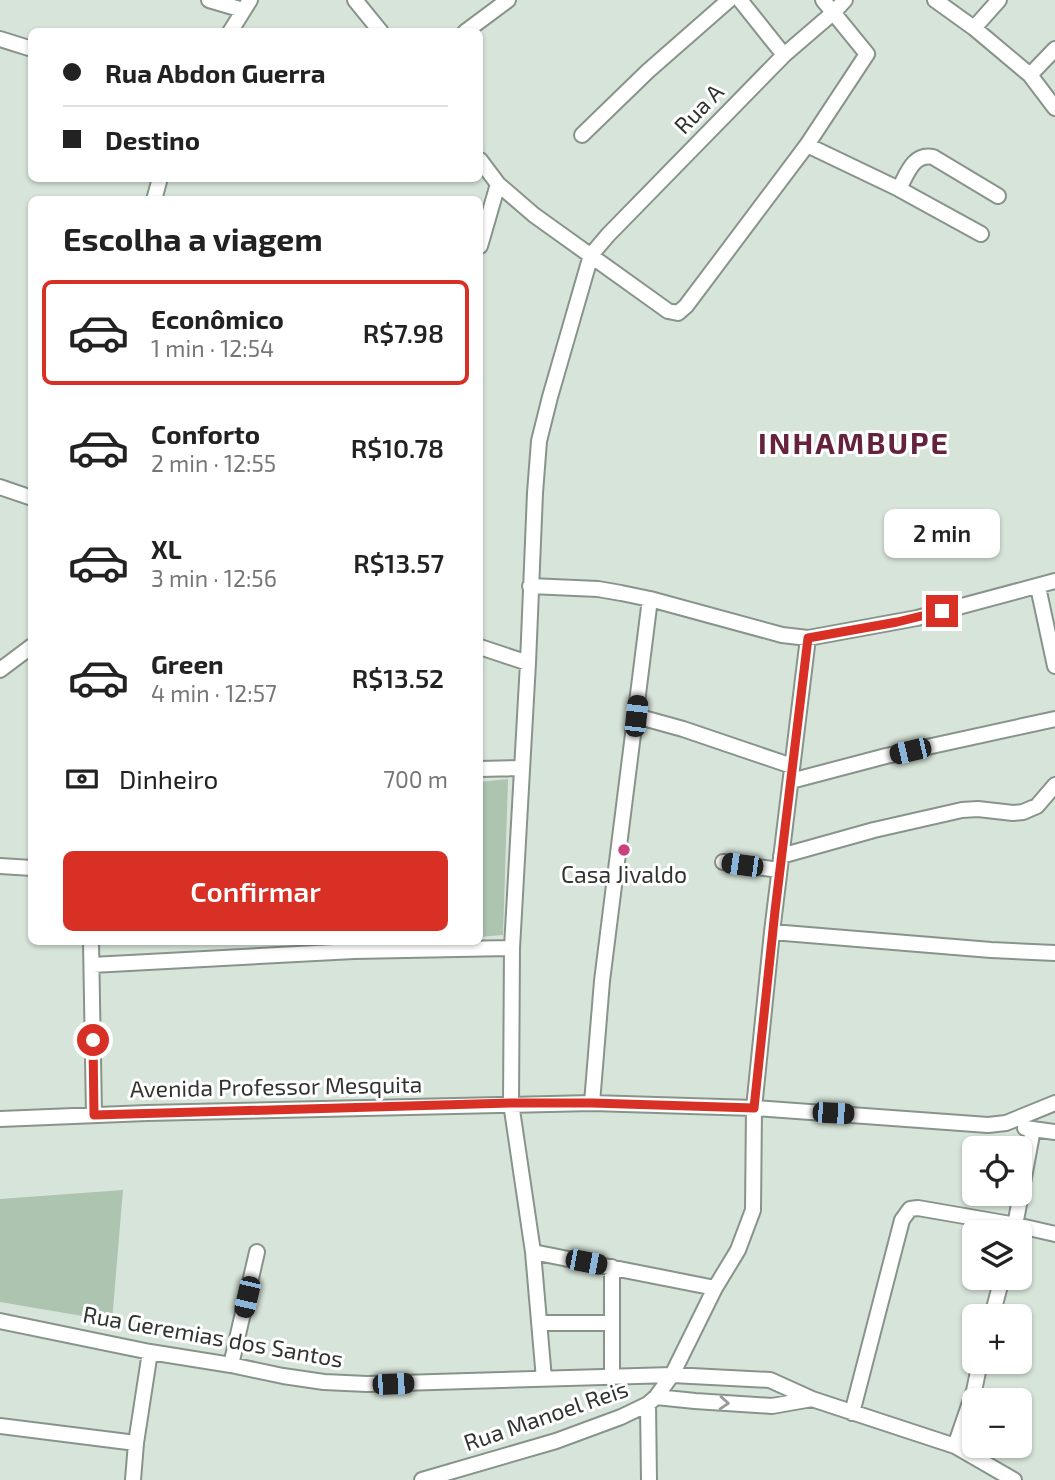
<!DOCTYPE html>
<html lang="pt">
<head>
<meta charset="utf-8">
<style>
  body { margin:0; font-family:"Exo 2",sans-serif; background:#f6f6f6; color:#222; height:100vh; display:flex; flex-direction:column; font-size:26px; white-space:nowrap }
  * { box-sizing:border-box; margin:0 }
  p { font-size:23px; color:#767676 }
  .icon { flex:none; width:38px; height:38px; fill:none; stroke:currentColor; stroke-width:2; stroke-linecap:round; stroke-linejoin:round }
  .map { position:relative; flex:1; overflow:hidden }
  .details { position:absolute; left:28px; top:196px; width:455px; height:749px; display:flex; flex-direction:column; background:#fff; border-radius:10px; box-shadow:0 2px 5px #0004 }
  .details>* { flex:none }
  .guide { position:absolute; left:28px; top:28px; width:455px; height:154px; border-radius:10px; box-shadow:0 2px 5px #0004; display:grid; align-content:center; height:154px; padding:0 35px; background:#fff }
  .tools { position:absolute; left:962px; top:1136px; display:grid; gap:14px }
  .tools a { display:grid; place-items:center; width:70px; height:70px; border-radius:10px; background:#fff; box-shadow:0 2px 5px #0004; font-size:35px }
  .end { position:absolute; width:32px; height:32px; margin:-16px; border:9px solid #d93025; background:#fff; box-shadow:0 0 0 4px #fff }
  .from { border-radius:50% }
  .bubble { position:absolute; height:49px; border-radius:10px; background:#fff; box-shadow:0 2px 5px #0004; font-size:23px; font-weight:600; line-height:49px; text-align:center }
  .car { position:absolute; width:21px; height:42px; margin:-21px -10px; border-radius:9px; box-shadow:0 0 5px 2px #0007; background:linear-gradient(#222 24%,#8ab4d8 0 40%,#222 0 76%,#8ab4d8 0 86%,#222 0) }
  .guide b { display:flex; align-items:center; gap:24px; height:66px; font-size:26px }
  .guide b+b { border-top:2px solid #e0e0e0 }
  .guide i { width:18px; height:18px; background:#222 }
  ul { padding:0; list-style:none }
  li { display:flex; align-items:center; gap:21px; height:105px; margin:0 14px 10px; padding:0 21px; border:4px solid transparent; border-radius:10px }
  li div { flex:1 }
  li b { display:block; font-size:26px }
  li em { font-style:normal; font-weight:600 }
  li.on { border-color:#d93025 }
  li>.icon { width:63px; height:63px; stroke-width:1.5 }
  h2 { padding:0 35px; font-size:32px; line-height:84px }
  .pay { display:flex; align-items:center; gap:18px; height:77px; padding:0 35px; font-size:26px }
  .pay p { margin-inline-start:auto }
  .cta { display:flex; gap:14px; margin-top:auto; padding:14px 35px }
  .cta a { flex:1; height:80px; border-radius:10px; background:#d93025; color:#fff; font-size:28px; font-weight:600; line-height:80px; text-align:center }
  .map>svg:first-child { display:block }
</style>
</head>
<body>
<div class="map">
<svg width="1055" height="1480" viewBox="0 0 1055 1480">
  <rect width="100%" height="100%" fill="#d7e4d9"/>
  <!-- green -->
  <path fill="#adc4b0" d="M508 779 503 935 480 937V782Z
    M123 1190 112 1321 0 1302V1199Z"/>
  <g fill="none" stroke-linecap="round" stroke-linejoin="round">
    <defs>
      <path id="minor" d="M209 0 243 10
        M355 0 381 32
        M740 0 784 55
        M935 0 974 28 1030 75 1055 108
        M974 28 999 0
        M230 32 250 0
        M465 32 508 0
        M0 39 32 49
        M1030 75 1055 49
        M582 135 648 71 729 0
        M807 145 899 189 981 234
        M480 160 498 184 534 215 668 311 678 313 686 306 807 145 867 54 823 0
        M899 189C907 174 913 153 933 157L998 196
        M154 200 160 178
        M480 246 498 184
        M0 487 32 498
        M530 586 598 589 621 593 650 599 782 635 808 638 917 618 1055 581
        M1038 587 1055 666
        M480 647 528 663
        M0 670 32 646
        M636 716 683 729 792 766
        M480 769 521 768
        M791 781 886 756 1055 719
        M781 856 874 830 962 810 978 809 1013 813 1023 812 1037 806 1055 785
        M723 862 779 870
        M0 866 32 868
        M772 932 991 950 1055 953
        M91 942 94 1115
        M92 965 354 951 512 948
        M592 1103 602 981 650 599
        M0 1119 147 1113 592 1103 754 1108 988 1125 1006 1123 1055 1103
        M1025 1128 1055 1132
        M1014 1231 1033 1129
        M533 1252 715 1288
        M612 1267V1377
        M992 1316 1002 1278
        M0 1321 150 1352 231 1365 283 1376 324 1382 367 1384 672 1375 770 1380 812 1399 955 1446 1014 1480
        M540 1323H612
        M231 1365 257 1252
        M544 1379 533 1252 511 1103 512 948 528 663 535 493 539 441 550 397 591 255 608 235 784 55 834 12 845 0
        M656 1397 695 1401 772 1406 812 1399
        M648 1404 649 1480
        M852 1413 902 1220 910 1209 918 1208 1016 1225 1055 1234
        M0 1426 136 1443
        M955 1446 974 1391 980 1362
        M133 1480 136 1443 150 1352
        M422 1480 556 1441 621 1417 648 1404 656 1397 672 1375 715 1288 738 1250 753 1210 754 1108 772 932 808 638"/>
    </defs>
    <!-- minor casing -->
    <use href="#minor" stroke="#88948a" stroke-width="18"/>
    <!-- minor -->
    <use href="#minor" stroke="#fff" stroke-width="14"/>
  </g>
  <!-- one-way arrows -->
  <defs><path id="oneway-chevron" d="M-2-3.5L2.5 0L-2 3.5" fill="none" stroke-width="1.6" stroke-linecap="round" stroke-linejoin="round" transform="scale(1.75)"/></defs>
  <use stroke="#989a98" href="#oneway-chevron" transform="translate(724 1403) rotate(4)"/>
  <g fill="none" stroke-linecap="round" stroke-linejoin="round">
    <!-- route -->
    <path stroke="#d93025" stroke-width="9" d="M93 1040 94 1115 511 1103H592L754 1108 775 911 808 638 897 622 942 611"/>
  </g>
  <!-- markers -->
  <circle fill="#cb417b" stroke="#fff" stroke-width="2.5" cx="624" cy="850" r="7"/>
  <g text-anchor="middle" stroke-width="6" stroke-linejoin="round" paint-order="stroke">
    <!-- street labels -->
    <g font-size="23" fill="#313531" stroke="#fff">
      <text transform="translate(699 109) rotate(-46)" y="8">Rua A</text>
      <text transform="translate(276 1087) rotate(-1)" y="8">Avenida Professor Mesquita</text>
      <text transform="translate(213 1337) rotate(10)" y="8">Rua Geremias dos Santos</text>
      <text transform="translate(546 1416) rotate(-19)" y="8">Rua Manoel Reis</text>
    </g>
    <!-- poi labels -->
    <g font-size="23" fill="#313531" stroke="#fff">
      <text x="624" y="883">Casa Jivaldo</text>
    </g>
    <!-- district labels -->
    <g font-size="30" font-weight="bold" letter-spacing="2" fill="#65223d" stroke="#fff">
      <text x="854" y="454">INHAMBUPE</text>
    </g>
  </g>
</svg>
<div class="tools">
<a><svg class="icon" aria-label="locate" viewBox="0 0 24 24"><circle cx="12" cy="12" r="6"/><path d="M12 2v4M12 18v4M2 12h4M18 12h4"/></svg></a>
<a><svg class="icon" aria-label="layers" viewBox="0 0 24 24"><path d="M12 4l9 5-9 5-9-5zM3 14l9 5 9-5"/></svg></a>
<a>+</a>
<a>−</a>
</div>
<i class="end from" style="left:93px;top:1040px"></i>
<i class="end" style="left:942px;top:611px"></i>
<div class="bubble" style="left:884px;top:509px;width:116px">2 min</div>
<i class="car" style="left:636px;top:716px;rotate:6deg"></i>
<i class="car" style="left:910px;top:751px;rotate:257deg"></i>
<i class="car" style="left:742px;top:865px;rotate:278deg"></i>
<i class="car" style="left:833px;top:1113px;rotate:93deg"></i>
<i class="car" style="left:586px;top:1262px;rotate:101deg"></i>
<i class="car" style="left:247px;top:1297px;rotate:193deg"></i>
<i class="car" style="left:393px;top:1384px;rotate:88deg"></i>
<div class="guide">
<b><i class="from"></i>Rua Abdon Guerra</b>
<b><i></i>Destino</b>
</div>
<section class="details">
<h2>Escolha a viagem</h2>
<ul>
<li class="on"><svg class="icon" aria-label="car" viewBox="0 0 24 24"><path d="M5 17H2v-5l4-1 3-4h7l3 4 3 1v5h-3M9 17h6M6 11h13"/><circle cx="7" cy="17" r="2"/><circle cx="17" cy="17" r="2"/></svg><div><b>Econômico</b><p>1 min · 12:54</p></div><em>R$7.98</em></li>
<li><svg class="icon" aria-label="car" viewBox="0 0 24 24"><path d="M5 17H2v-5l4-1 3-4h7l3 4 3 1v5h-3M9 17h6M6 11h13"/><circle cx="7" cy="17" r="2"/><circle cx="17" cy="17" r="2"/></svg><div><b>Conforto</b><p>2 min · 12:55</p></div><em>R$10.78</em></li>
<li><svg class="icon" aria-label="car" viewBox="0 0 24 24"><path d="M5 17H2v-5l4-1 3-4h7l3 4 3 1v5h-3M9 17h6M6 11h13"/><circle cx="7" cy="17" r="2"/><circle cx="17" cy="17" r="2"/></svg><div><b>XL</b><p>3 min · 12:56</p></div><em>R$13.57</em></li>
<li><svg class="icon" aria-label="car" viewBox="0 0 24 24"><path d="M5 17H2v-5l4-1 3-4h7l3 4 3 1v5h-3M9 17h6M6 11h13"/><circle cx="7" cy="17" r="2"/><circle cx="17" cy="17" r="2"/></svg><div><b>Green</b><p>4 min · 12:57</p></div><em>R$13.52</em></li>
</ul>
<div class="pay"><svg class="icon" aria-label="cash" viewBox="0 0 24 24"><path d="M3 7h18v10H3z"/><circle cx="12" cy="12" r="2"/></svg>Dinheiro<p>700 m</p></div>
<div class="cta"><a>Confirmar</a></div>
</section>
</div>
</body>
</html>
